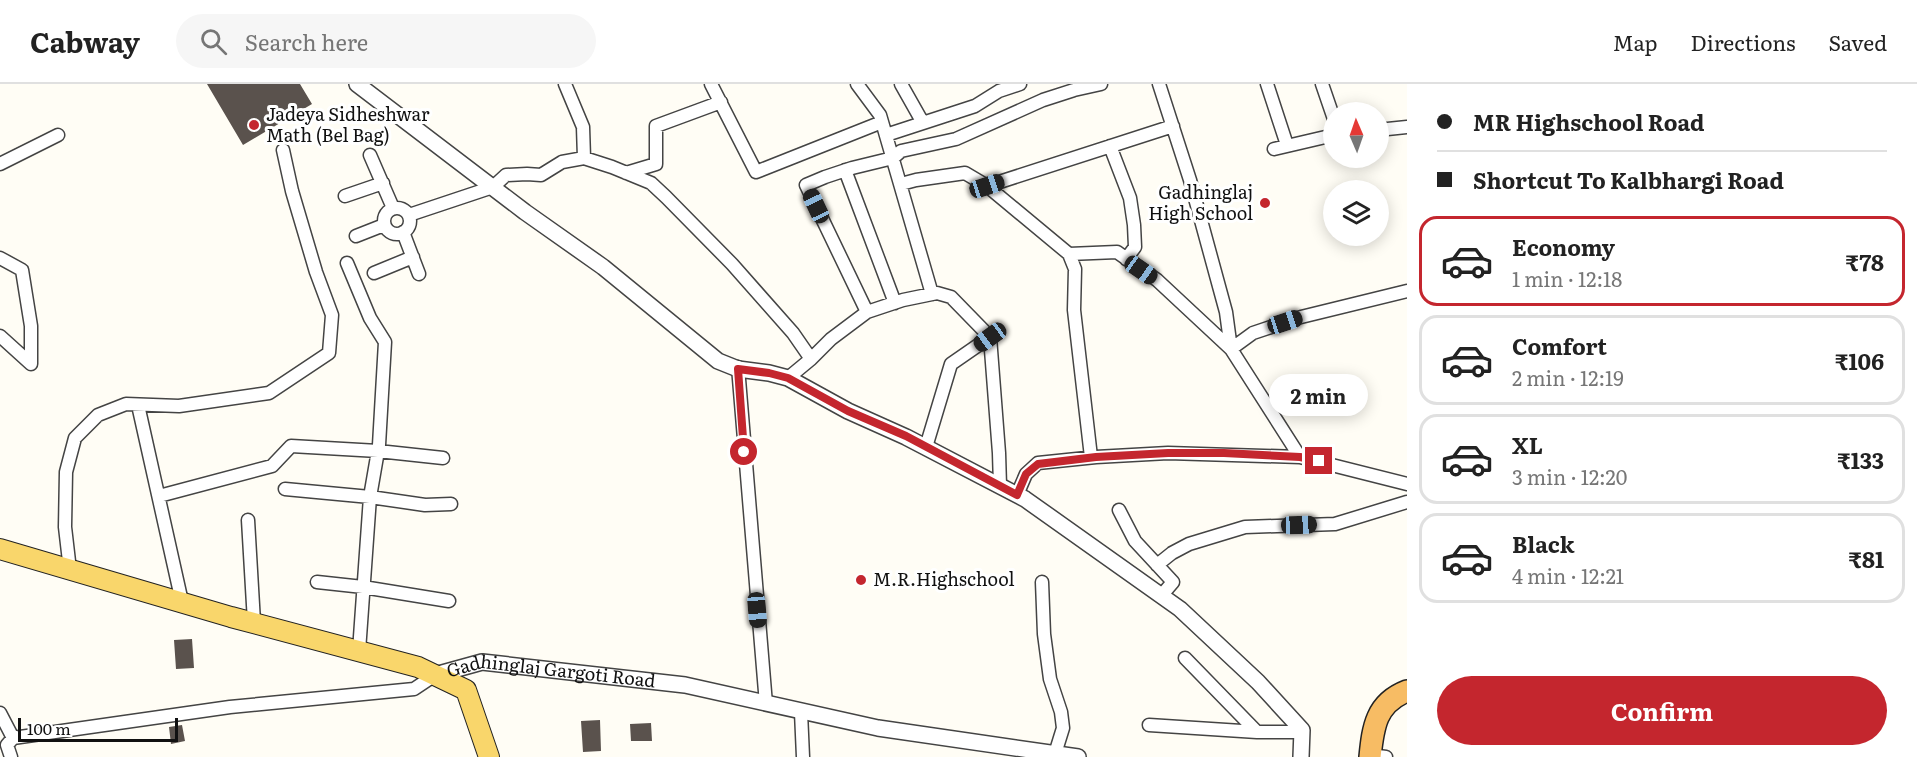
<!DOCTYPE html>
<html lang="en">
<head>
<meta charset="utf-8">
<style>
  body { margin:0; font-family:Literata,serif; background:#f6f6f6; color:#222; height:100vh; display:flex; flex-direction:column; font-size:22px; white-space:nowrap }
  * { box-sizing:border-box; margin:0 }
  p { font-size:20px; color:#767676 }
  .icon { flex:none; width:33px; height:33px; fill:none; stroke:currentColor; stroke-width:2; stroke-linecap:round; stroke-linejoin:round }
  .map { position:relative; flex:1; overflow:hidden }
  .side { display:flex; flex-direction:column; background:#fff; width:510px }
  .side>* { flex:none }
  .banner { display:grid; align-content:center; height:132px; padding:0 30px; background:#fff }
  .needle { width:39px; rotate:358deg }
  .tools { position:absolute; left:1323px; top:18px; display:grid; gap:12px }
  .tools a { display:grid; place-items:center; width:66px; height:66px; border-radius:50%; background:#fff; box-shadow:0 3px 15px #0003; font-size:30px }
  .scale { position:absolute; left:18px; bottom:15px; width:160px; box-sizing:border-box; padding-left:6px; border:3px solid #111; border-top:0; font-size:16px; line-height:21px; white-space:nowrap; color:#111; -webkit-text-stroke:4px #fff; paint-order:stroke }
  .end { position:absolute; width:27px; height:27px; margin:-14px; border:8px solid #c4262e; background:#fff; box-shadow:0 0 0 3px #fff }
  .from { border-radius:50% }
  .bubble { position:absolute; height:42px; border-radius:21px; background:#fff; box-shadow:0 3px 15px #0003; font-size:20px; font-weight:700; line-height:42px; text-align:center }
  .car { position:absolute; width:18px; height:36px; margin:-18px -9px; border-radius:8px; box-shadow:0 0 4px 2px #0007; background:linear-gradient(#222 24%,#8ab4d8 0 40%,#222 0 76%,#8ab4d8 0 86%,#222 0) }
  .banner b { display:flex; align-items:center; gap:21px; height:57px; font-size:22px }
  .banner b+b { border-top:2px solid #e0e0e0 }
  .banner i { width:15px; height:15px; background:#222 }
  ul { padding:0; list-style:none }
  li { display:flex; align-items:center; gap:18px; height:90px; margin:0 12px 9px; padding:0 18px; border:3px solid #e0e0e0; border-radius:18px }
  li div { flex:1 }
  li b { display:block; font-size:22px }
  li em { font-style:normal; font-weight:700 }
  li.current { border-color:#c4262e }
  li>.icon { width:54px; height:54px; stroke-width:1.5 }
  .action { display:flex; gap:12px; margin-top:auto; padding:12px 30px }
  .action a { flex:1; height:69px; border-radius:36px; background:#c4262e; color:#fff; font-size:24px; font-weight:700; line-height:69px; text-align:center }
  header { display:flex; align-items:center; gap:36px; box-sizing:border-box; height:84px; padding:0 30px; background:#fff; border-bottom:2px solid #e0e0e0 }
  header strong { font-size:28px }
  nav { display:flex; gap:33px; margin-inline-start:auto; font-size:21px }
  .search { width:420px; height:54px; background:#f6f6f6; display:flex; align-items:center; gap:15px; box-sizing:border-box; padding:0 21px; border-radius:33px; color:#767676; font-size:22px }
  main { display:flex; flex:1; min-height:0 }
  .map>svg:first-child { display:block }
</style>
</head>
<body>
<header>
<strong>Cabway</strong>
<div class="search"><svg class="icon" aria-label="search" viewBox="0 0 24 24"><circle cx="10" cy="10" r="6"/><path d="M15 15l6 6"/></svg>Search here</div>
<nav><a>Map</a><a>Directions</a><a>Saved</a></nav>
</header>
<main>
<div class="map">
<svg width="1407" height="673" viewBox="0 0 1407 673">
  <rect width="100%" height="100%" fill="#fffdf5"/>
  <!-- building -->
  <path fill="#5a524d" d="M207 0H300L312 20 243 61Z
    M192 555 194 584 176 585 174 556Z
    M600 636 601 667 583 668 581 637Z
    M651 639 652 657H631L630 640Z
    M182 641 185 657 171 660 169 643Z"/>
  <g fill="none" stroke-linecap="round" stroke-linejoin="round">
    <defs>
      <path id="minor" d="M565 0 583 43 584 74
        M711 0 756 88 882 38
        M857 0 880 31 932 210
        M901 0 923 39
        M1159 0 1190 96 1226 228 1231 265 1253 249 1301 233 1407 207
        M1267 0 1287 61
        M1322 0 1334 35
        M1378 46 1407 43
        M886 51 975 22 999 7 1020 0
        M1110 62 1130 114 1134 141 1135 163 1126 175
        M1274 65 1334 51
        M370 71 393 124
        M0 80 58 51
        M845 86 895 219
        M626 89 656 80V42L721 18
        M901 100 916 96 965 89 987 102 1069 170 1075 185 1074 226 1091 373
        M987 102 1173 42
        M345 112 383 99
        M384 137a13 13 0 1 1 26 0a13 13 0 1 1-26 0Z
        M409 131 493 103 506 91 527 90 541 91 562 78 584 74 612 83 651 99 666 113 732 180 793 249 811 275
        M403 148 419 190
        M356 152 384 141
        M1069 170 1117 168 1157 196 1231 265 1300 373
        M0 174 22 186 31 242V280L0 252
        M347 179 370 234 385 258 379 361 370 413 359 567
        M374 189 413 173
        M867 228 806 101 825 93 852 84 893 74 901 67 956 55 1043 16 1074 6 1101 0
        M990 253 999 369 1000 402
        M738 283 766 620
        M788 294 811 275 831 255 867 228 903 216 937 209 951 213 990 253 951 280 926 363
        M138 321 182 518
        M285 405 370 413 425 421 451 420
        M1017 411 1026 390 1038 379 1096 373 1168 369 1300 373 1407 400
        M159 412 272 382 291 362 378 367 443 374
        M1119 426 1135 457 1173 498 1161 512
        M248 436 254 538
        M1157 481 1172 469 1189 460 1245 443 1335 440 1407 418
        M70 486 65 443 66 388 75 354 98 331 126 320 179 322 269 309 329 269 332 231 316 188 292 107 283 66
        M317 498 363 503 449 517
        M1042 498 1044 550 1050 595 1061 628 1063 644 1054 673
        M1185 574 1257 648
        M801 628 803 673
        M0 629 13 654 7 661 11 673
        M1149 641 1257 648H1294L1302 646
        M13 654 230 623 414 605 435 591
        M1370 671 1386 673"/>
      <g id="tertiary">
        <path d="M357 0 525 128 603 183 718 277 738 285 769 289 788 294 848 327 906 353 1025 415 1180 525 1258 598 1302 646 1301 673"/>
        <path id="s1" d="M435 591 482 578 685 601 878 644 1078 673"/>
      </g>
      <path id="primary" d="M0 465 231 533 418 583 466 606 489 673"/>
      <path id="trunk" d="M1370 673C1373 643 1376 619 1407 607"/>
    </defs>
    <!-- minor casing -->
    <use href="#minor" stroke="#444" stroke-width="15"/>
    <!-- tertiary casing -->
    <use href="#tertiary" stroke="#444" stroke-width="18"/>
    <!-- primary casing -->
    <use href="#primary" stroke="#222" stroke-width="22"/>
    <!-- trunk casing -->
    <use href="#trunk" stroke="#222" stroke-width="24"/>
    <!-- minor -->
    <use href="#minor" stroke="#fff" stroke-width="12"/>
    <!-- tertiary -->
    <use href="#tertiary" stroke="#fff" stroke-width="15"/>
    <!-- primary -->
    <use href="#primary" stroke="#f9d66b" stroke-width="20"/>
    <!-- trunk -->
    <use href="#trunk" stroke="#f7bc64" stroke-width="21"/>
  </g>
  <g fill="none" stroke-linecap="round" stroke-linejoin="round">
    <!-- route -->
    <path stroke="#c4262e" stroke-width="8" d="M744 368 738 285 769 289 788 294 848 327 906 352 1017 411 1026 390 1038 380 1096 373 1168 369H1224L1300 373 1319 377"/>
  </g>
  <!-- markers -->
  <g fill="#c4262e" stroke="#fff" stroke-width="2">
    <circle cx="254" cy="41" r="6"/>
    <circle cx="1265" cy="119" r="6"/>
    <circle cx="861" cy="496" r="6"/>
  </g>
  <g text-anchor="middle" stroke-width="6" stroke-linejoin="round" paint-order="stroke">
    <!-- poi labels -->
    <g font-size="18" fill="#111" stroke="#fff" text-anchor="start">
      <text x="266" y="37">Jadeya Sidheshwar<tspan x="266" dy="21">Math (Bel Bag)</tspan></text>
      <text x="1253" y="115" text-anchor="end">Gadhinglaj<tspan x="1253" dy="21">High School</tspan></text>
      <text x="873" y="502">M.R.Highschool</text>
    </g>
    <!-- street labels -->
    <g font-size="18" fill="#111" stroke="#fff">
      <text dy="6" stroke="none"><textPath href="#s1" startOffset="118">Gadhinglaj Gargoti Road</textPath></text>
    </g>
  </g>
</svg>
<div class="tools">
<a><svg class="needle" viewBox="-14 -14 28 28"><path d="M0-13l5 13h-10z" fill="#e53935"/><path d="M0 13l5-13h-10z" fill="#767676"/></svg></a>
<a><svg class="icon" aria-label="layers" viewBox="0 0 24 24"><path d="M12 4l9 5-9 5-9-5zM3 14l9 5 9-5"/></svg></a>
</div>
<div class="scale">100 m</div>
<i class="end from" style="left:744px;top:368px"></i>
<i class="end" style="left:1319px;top:377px"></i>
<div class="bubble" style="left:1269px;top:290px;width:99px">2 min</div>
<i class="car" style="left:987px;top:102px;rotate:72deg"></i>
<i class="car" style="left:816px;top:122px;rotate:335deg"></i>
<i class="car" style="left:1141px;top:186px;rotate:125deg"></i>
<i class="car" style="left:1285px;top:238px;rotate:72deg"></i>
<i class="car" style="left:990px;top:253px;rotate:234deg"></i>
<i class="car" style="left:1299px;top:441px;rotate:88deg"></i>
<i class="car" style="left:757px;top:526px;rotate:175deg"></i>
</div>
<section class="side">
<div class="banner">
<b><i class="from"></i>MR Highschool Road</b>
<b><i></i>Shortcut To Kalbhargi Road</b>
</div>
<ul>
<li class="current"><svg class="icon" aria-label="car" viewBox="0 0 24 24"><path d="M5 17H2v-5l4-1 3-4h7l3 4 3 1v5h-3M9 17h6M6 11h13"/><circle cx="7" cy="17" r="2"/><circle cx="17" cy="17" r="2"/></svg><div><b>Economy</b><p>1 min · 12:18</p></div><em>₹78</em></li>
<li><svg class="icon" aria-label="car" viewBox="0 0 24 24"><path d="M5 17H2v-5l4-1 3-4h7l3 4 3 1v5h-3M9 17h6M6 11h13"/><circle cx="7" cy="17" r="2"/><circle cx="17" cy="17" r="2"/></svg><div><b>Comfort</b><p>2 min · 12:19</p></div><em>₹106</em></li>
<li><svg class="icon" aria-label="car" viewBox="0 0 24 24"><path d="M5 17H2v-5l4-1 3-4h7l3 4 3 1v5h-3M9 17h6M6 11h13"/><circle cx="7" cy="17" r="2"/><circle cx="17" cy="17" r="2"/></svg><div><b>XL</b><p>3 min · 12:20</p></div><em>₹133</em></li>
<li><svg class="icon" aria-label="car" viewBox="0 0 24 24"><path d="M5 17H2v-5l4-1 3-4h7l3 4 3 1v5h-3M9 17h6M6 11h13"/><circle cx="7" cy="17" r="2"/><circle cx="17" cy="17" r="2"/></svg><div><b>Black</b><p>4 min · 12:21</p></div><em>₹81</em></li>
</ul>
<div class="action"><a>Confirm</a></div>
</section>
</main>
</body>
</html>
